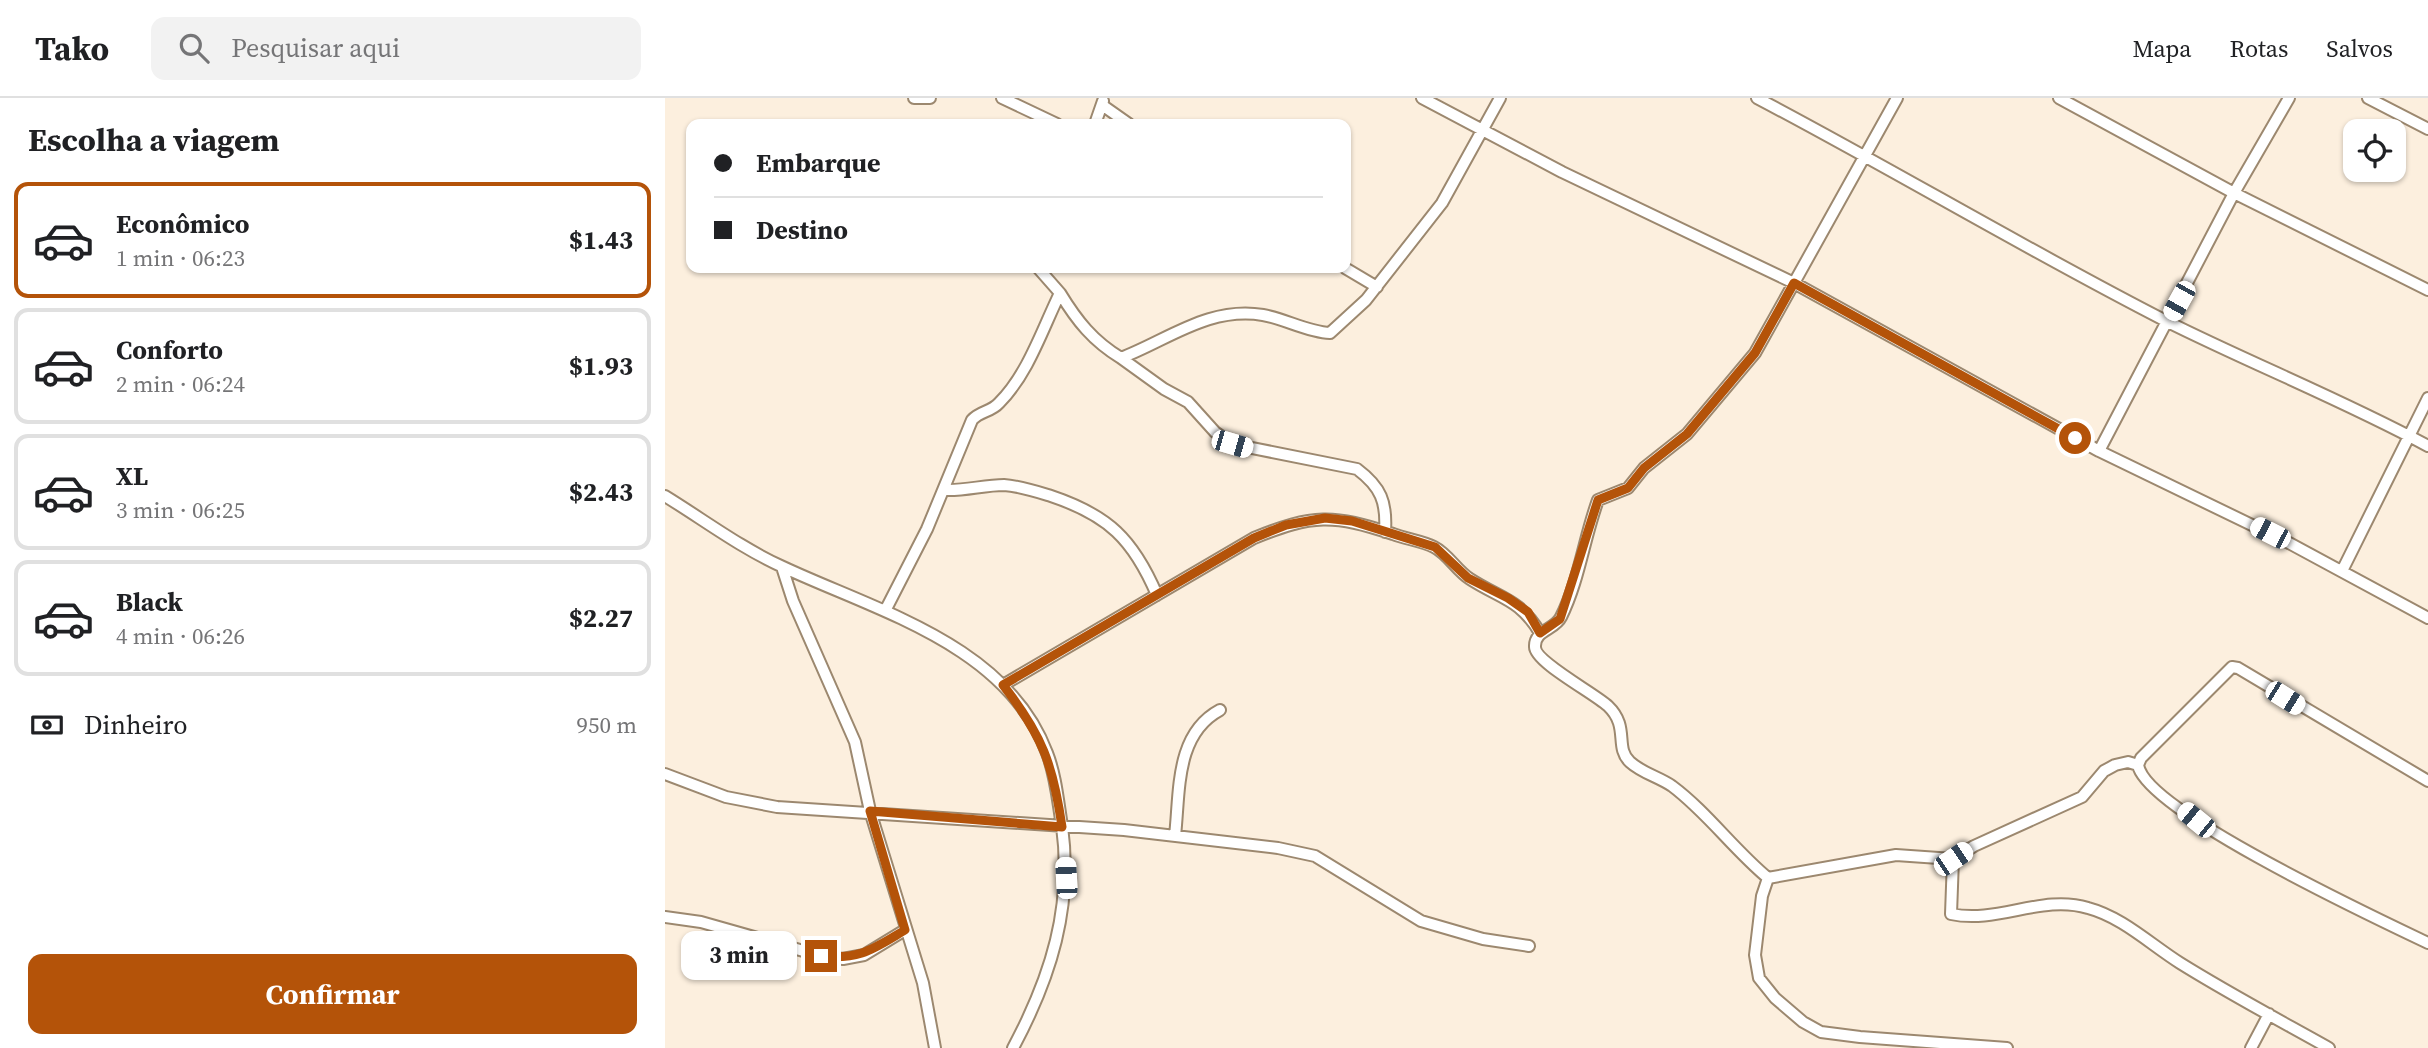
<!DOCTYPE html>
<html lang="pt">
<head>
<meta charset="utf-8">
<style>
  body { margin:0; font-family:"Source Serif 4",serif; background:#f2f2f2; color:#202124; height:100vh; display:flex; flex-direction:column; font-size:26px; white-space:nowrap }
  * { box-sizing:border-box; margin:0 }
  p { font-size:23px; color:#757577 }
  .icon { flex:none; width:38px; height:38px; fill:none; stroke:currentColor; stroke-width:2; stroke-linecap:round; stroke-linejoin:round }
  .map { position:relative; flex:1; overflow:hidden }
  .panel { display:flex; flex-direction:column; background:#fff; width:665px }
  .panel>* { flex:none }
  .top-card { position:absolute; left:21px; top:21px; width:665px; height:154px; border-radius:14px; box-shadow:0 2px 5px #0004; display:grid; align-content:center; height:154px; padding:0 28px; background:#fff }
  .tools { position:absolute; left:1678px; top:21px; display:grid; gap:14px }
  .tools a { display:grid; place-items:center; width:63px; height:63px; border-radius:14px; background:#fff; box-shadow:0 2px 5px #0004; font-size:35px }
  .end { position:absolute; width:32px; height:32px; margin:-16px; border:9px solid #b45309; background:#fff; box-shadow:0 0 0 4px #fff }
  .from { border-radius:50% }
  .bubble { position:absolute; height:49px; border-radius:14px; background:#fff; box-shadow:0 2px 5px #0004; font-size:23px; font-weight:700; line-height:49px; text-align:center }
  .car { position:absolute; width:21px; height:42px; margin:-21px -10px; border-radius:9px; box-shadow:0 0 5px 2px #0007; background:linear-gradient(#fff 24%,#345 0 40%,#fff 0 76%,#345 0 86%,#fff 0) }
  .top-card b { display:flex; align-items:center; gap:24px; height:66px; font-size:26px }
  .top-card b+b { border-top:2px solid #e0e0e0 }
  .top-card i { width:18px; height:18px; background:#202124 }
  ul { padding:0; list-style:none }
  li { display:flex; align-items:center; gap:21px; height:116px; margin:0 14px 10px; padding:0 14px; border:4px solid #e0e0e0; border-radius:14px }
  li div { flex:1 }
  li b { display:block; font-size:26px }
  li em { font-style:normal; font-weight:700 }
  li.current { border-color:#b45309 }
  li>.icon { width:63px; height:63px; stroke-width:1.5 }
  h2 { padding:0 28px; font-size:32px; line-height:84px }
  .pay { display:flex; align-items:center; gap:18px; height:77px; padding:0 28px; font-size:26px }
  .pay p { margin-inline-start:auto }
  .button { display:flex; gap:14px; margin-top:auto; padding:14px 28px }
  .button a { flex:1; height:80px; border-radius:14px; background:#b45309; color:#fff; font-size:28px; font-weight:700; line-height:80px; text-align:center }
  header { display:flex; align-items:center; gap:42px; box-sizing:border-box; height:98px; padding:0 35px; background:#fff; border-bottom:2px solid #e0e0e0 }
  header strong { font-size:33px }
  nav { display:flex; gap:38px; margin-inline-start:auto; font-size:24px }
  .search { width:490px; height:63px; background:#f2f2f2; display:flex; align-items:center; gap:18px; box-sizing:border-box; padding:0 24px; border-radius:14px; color:#757577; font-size:26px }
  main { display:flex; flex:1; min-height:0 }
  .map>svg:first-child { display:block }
</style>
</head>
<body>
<header>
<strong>Tako</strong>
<div class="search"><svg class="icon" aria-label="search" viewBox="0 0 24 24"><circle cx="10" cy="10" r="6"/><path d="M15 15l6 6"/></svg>Pesquisar aqui</div>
<nav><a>Mapa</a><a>Rotas</a><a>Salvos</a></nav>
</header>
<main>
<section class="panel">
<h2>Escolha a viagem</h2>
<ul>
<li class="current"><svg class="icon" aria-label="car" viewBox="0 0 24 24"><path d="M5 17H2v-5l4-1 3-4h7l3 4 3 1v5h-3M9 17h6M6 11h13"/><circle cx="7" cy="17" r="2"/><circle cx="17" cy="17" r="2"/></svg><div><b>Econômico</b><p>1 min · 06:23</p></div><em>$1.43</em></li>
<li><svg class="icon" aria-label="car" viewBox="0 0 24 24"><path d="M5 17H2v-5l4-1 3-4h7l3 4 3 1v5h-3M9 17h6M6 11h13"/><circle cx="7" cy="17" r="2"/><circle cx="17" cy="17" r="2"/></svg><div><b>Conforto</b><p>2 min · 06:24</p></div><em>$1.93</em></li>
<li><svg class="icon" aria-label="car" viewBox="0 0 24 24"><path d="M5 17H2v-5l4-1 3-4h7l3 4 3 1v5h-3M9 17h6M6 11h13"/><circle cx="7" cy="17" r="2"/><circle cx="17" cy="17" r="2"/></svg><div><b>XL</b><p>3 min · 06:25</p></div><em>$2.43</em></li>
<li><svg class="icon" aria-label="car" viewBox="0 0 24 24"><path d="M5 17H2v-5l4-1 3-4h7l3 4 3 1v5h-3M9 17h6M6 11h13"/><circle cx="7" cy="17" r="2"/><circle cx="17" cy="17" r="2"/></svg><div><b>Black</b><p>4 min · 06:26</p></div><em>$2.27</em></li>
</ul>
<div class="pay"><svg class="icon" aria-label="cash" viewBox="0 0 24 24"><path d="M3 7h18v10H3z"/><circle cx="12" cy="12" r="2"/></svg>Dinheiro<p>950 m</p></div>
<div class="button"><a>Confirmar</a></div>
</section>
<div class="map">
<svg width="1763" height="950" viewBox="0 0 1763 950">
  <rect width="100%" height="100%" fill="#fcefde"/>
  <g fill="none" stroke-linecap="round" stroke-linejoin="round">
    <defs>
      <path id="street" d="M249 0H265
        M337 0 392 26
        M757 0 897 74 1129 185 1434 353 1624 445 1763 520
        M1092 0C1229 72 1362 152 1501 223 1587 266 1678 302 1763 348
        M1394 0 1569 95 1763 192
        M1703 0 1763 31
        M437 7 464 26
        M430 26 438 3
        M680 170 712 189
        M395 195C412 223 428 243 456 260 503 242 544 208 598 217 621 221 642 234 665 235L701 202 777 105 835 0
        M456 260 499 291 523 304 550 334 567 346 692 371C716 389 722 404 720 434
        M1434 353 1569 95 1624 0
        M280 392C300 393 319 387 339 387 355 388 370 393 386 398 443 417 468 441 492 497
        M0 398C39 422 76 450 118 469 212 513 342 547 382 655 391 678 393 704 397 728 408 809 386 879 348 950
        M117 469 128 503 190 644 205 713 258 885 270 950
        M1677 473 1763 300
        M220 513 262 431 307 322C315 313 326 314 334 305 363 276 377 232 395 195L373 170
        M338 587 589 440C648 416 668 416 728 436 741 441 757 443 769 449 783 456 792 473 805 481 836 501 855 501 875 535
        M0 676 61 699 112 709 459 732 613 750 650 758 756 823 818 841 864 848
        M1763 683 1573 570 1567 569 1476 660 1473 667C1481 713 1715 822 1763 845
        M510 738C515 693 510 636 555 612
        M1288 761 1286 816C1333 826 1377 796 1423 810 1457 819 1485 846 1515 865 1563 895 1614 922 1664 950
        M1103 780C1069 752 1042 714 1007 688 994 679 977 675 965 664 949 649 965 629 943 608 929 595 870 564 870 549 869 532 890 532 896 519 914 483 919 440 933 402L963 390 979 370 1022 336 1090 255 1232 0
        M1103 780 1231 757 1288 761 1309 748 1417 699 1439 673 1450 667 1463 664 1473 667
        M1103 780 1097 798 1090 857 1094 880 1110 900 1138 924 1156 934 1195 939 1342 950
        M0 819 36 824 156 858 178 861 199 857 240 832
        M1586 950 1604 916"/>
    </defs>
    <!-- street casing -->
    <use href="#street" stroke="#9c886f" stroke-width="14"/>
    <!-- street -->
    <use href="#street" stroke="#fff" stroke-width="10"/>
  </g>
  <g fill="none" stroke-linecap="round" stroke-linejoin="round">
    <!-- route -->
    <path stroke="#b45309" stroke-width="9" d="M156 858C195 862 208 851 240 832L205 713 397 729C388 666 377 637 338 587L589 440 621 427 660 420 687 423 770 449 803 480 843 500 863 514 875 535 895 521 933 402 963 390 979 370 1022 336 1090 255 1129 185 1410 340"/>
  </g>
</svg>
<div class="tools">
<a><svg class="icon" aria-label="locate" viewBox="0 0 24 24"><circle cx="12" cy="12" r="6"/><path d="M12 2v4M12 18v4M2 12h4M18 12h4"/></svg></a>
</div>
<i class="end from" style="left:1410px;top:340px"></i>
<i class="end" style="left:156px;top:858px"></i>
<div class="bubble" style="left:16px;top:833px;width:116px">3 min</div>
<i class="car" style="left:1514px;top:203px;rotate:209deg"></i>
<i class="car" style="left:567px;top:346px;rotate:106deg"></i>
<i class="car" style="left:1605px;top:435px;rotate:297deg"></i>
<i class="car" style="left:1620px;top:600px;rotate:122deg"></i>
<i class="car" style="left:1531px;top:722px;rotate:309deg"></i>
<i class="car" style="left:1288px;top:761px;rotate:56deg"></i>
<i class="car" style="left:401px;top:780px;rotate:357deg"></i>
<div class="top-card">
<b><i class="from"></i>Embarque</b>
<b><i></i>Destino</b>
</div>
</div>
</main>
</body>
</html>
